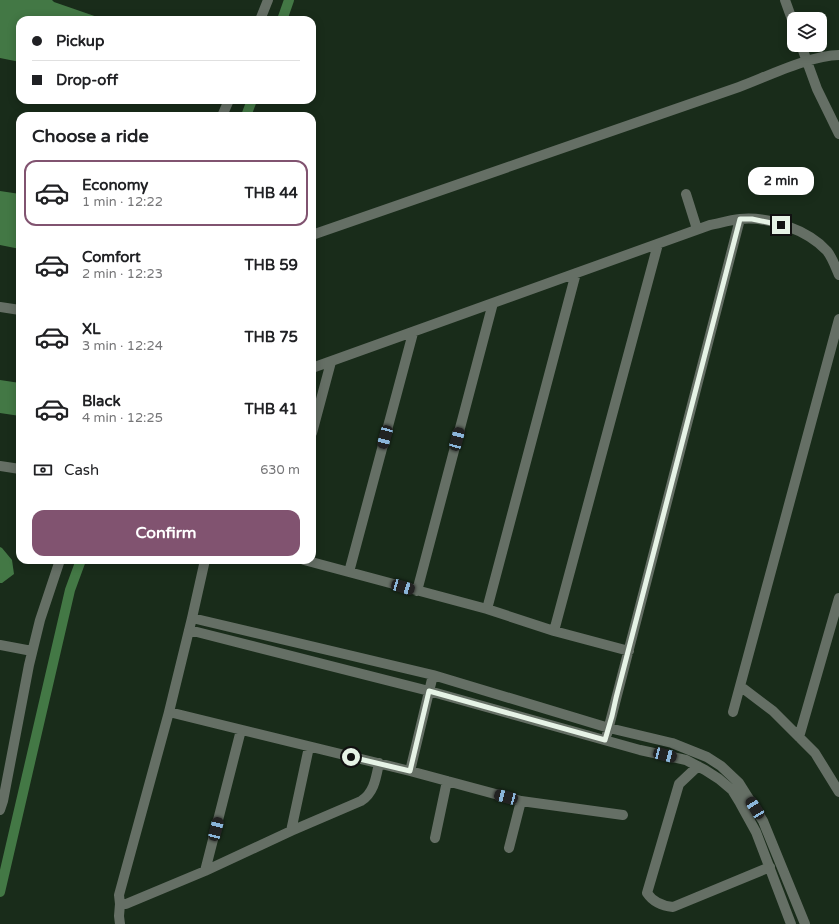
<!DOCTYPE html>
<html lang="en">
<head>
<meta charset="utf-8">
<style>
  body { margin:0; font-family:"Varela Round",sans-serif; background:#f2f2f2; color:#202124; height:100vh; display:flex; flex-direction:column; font-size:15px; white-space:nowrap }
  * { box-sizing:border-box; margin:0 }
  p { font-size:13px; color:#757577 }
  .icon { flex:none; width:22px; height:22px; fill:none; stroke:currentColor; stroke-width:2; stroke-linecap:round; stroke-linejoin:round }
  .map { position:relative; flex:1; overflow:hidden }
  .details { position:absolute; left:16px; top:112px; width:300px; height:452px; display:flex; flex-direction:column; background:#fff; border-radius:12px; box-shadow:0 2px 10px #0003 }
  .details>* { flex:none }
  .top-card { position:absolute; left:16px; top:16px; width:300px; height:88px; border-radius:12px; box-shadow:0 2px 10px #0003; display:grid; align-content:center; height:88px; padding:0 16px; background:#fff }
  .fabs { position:absolute; left:787px; top:12px; display:grid; gap:8px }
  .fabs a { display:grid; place-items:center; width:40px; height:40px; border-radius:8px; background:#fff; box-shadow:0 2px 10px #0003; font-size:20px }
  .end { position:absolute; width:18px; height:18px; margin:-9px; border:5px solid #e6f3e6; background:#111; box-shadow:0 0 0 2px #111 }
  .from { border-radius:50% }
  .bubble { position:absolute; height:28px; border-radius:12px; background:#fff; box-shadow:0 2px 10px #0003; font-size:13px; font-weight:800; line-height:28px; text-align:center }
  .car { position:absolute; width:12px; height:24px; margin:-12px -6px; border-radius:5px; box-shadow:0 0 3px 1px #0007; background:linear-gradient(#222 24%,#8ab4d8 0 40%,#222 0 76%,#8ab4d8 0 86%,#222 0) }
  .top-card b { display:flex; align-items:center; gap:14px; height:38px; font-size:15px }
  .top-card b+b { border-top:1px solid #e0e0e0 }
  .top-card i { width:10px; height:10px; background:#202124 }
  ul { padding:0; list-style:none }
  li { display:flex; align-items:center; gap:12px; height:66px; margin:0 8px 6px; padding:0 8px; border:2px solid transparent; border-radius:12px }
  li div { flex:1 }
  li b { display:block; font-size:15px }
  li em { font-style:normal; font-weight:800 }
  li.on { border-color:#815370 }
  li>.icon { width:36px; height:36px; stroke-width:1.5 }
  h2 { padding:0 16px; font-size:18px; line-height:48px }
  .pay { display:flex; align-items:center; gap:10px; height:44px; padding:0 16px; font-size:15px }
  .pay p { margin-inline-start:auto }
  .cta { display:flex; gap:8px; margin-top:auto; padding:8px 16px }
  .cta a { flex:1; height:46px; border-radius:12px; background:#815370; color:#fff; font-size:16px; font-weight:800; line-height:46px; text-align:center }
  .map>svg:first-child { display:block }
</style>
</head>
<body>
<div class="map">
<svg width="839" height="924" viewBox="0 0 839 924">
  <rect width="100%" height="100%" fill="#192c1a"/>
  <!-- water -->
  <path fill="#437845" d="M0 0H52L54 2 106 20H20V62L0 58Z
    M0 191 20 194V249L0 245Z
    M0 380 20 383V416L0 413Z
    M0 547 2 548 12 560 14 574 2 583H0Z"/>
  <g fill="none" stroke-linecap="round" stroke-linejoin="round">
    <!-- canal -->
    <path stroke="#437845" stroke-width="10" d="M282 20 289 0
      M246 116 252 100
      M0 892 70 590 81 560"/>
    <!-- minor -->
    <path stroke="#656f65" stroke-width="10" d="M785 0 794 25
      M260 20 268 0
      M801 45 817 89 839 134
      M222 116 229 100
      M686 194 697 229
      M312 235 739 87C766 77 811 55 839 55
      M0 307 20 310
      M312 368 710 225C720 223 730 220 740 219 768 216 808 230 827 251 832 257 836 268 839 275
      M312 433 331 362
      M0 466 20 469
      M205 560 192 618 169 712 119 895 120 904H126L205 871 291 831 361 801C374 793 376 778 379 763
      M304 560 487 609 554 631 629 651
      M349 572 413 333
      M417 591 493 303
      M487 609 576 273
      M192 618 433 675 609 728 672 743 707 757 721 766 739 783 763 821 805 924
      M189 630 429 691 640 750 686 760 705 770 719 779 732 790 740 803 756 832 791 924
      M554 631 658 244
      M0 645 32 651
      M740 686 773 711 815 753 839 792
      M169 712 410 771 521 801 623 815
      M733 712 839 319
      M607 734 740 219
      M799 737 839 598
      M698 766 679 784 647 893C653 902 663 906 673 907L770 867
      M410 771 433 675
      M0 810 3 801 29 665 40 620 60 560
      M291 831 309 747
      M435 838 447 781
      M509 848 521 801
      M205 871 241 730
      M120 904 119 916 120 924"/>
  </g>
  <g fill="none" stroke-linecap="round" stroke-linejoin="round">
    <!-- route -->
    <path stroke="#e6f3e6" stroke-width="5" d="M351 757 410 771 429 691 605 740 612 716 616 698 740 219H752L781 225"/>
  </g>
</svg>
<div class="fabs">
<a><svg class="icon" aria-label="layers" viewBox="0 0 24 24"><path d="M12 4l9 5-9 5-9-5zM3 14l9 5 9-5"/></svg></a>
</div>
<i class="end from" style="left:351px;top:757px"></i>
<i class="end" style="left:781px;top:225px"></i>
<div class="bubble" style="left:748px;top:167px;width:66px">2 min</div>
<i class="car" style="left:385px;top:437px;rotate:195deg"></i>
<i class="car" style="left:457px;top:439px;rotate:15deg"></i>
<i class="car" style="left:403px;top:587px;rotate:106deg"></i>
<i class="car" style="left:665px;top:755px;rotate:104deg"></i>
<i class="car" style="left:506px;top:797px;rotate:285deg"></i>
<i class="car" style="left:755px;top:808px;rotate:328deg"></i>
<i class="car" style="left:216px;top:829px;rotate:14deg"></i>
<div class="top-card">
<b><i class="from"></i>Pickup</b>
<b><i></i>Drop-off</b>
</div>
<section class="details">
<h2>Choose a ride</h2>
<ul>
<li class="on"><svg class="icon" aria-label="car" viewBox="0 0 24 24"><path d="M5 17H2v-5l4-1 3-4h7l3 4 3 1v5h-3M9 17h6M6 11h13"/><circle cx="7" cy="17" r="2"/><circle cx="17" cy="17" r="2"/></svg><div><b>Economy</b><p>1 min · 12:22</p></div><em>THB 44</em></li>
<li><svg class="icon" aria-label="car" viewBox="0 0 24 24"><path d="M5 17H2v-5l4-1 3-4h7l3 4 3 1v5h-3M9 17h6M6 11h13"/><circle cx="7" cy="17" r="2"/><circle cx="17" cy="17" r="2"/></svg><div><b>Comfort</b><p>2 min · 12:23</p></div><em>THB 59</em></li>
<li><svg class="icon" aria-label="car" viewBox="0 0 24 24"><path d="M5 17H2v-5l4-1 3-4h7l3 4 3 1v5h-3M9 17h6M6 11h13"/><circle cx="7" cy="17" r="2"/><circle cx="17" cy="17" r="2"/></svg><div><b>XL</b><p>3 min · 12:24</p></div><em>THB 75</em></li>
<li><svg class="icon" aria-label="car" viewBox="0 0 24 24"><path d="M5 17H2v-5l4-1 3-4h7l3 4 3 1v5h-3M9 17h6M6 11h13"/><circle cx="7" cy="17" r="2"/><circle cx="17" cy="17" r="2"/></svg><div><b>Black</b><p>4 min · 12:25</p></div><em>THB 41</em></li>
</ul>
<div class="pay"><svg class="icon" aria-label="cash" viewBox="0 0 24 24"><path d="M3 7h18v10H3z"/><circle cx="12" cy="12" r="2"/></svg>Cash<p>630 m</p></div>
<div class="cta"><a>Confirm</a></div>
</section>
</div>
</body>
</html>
